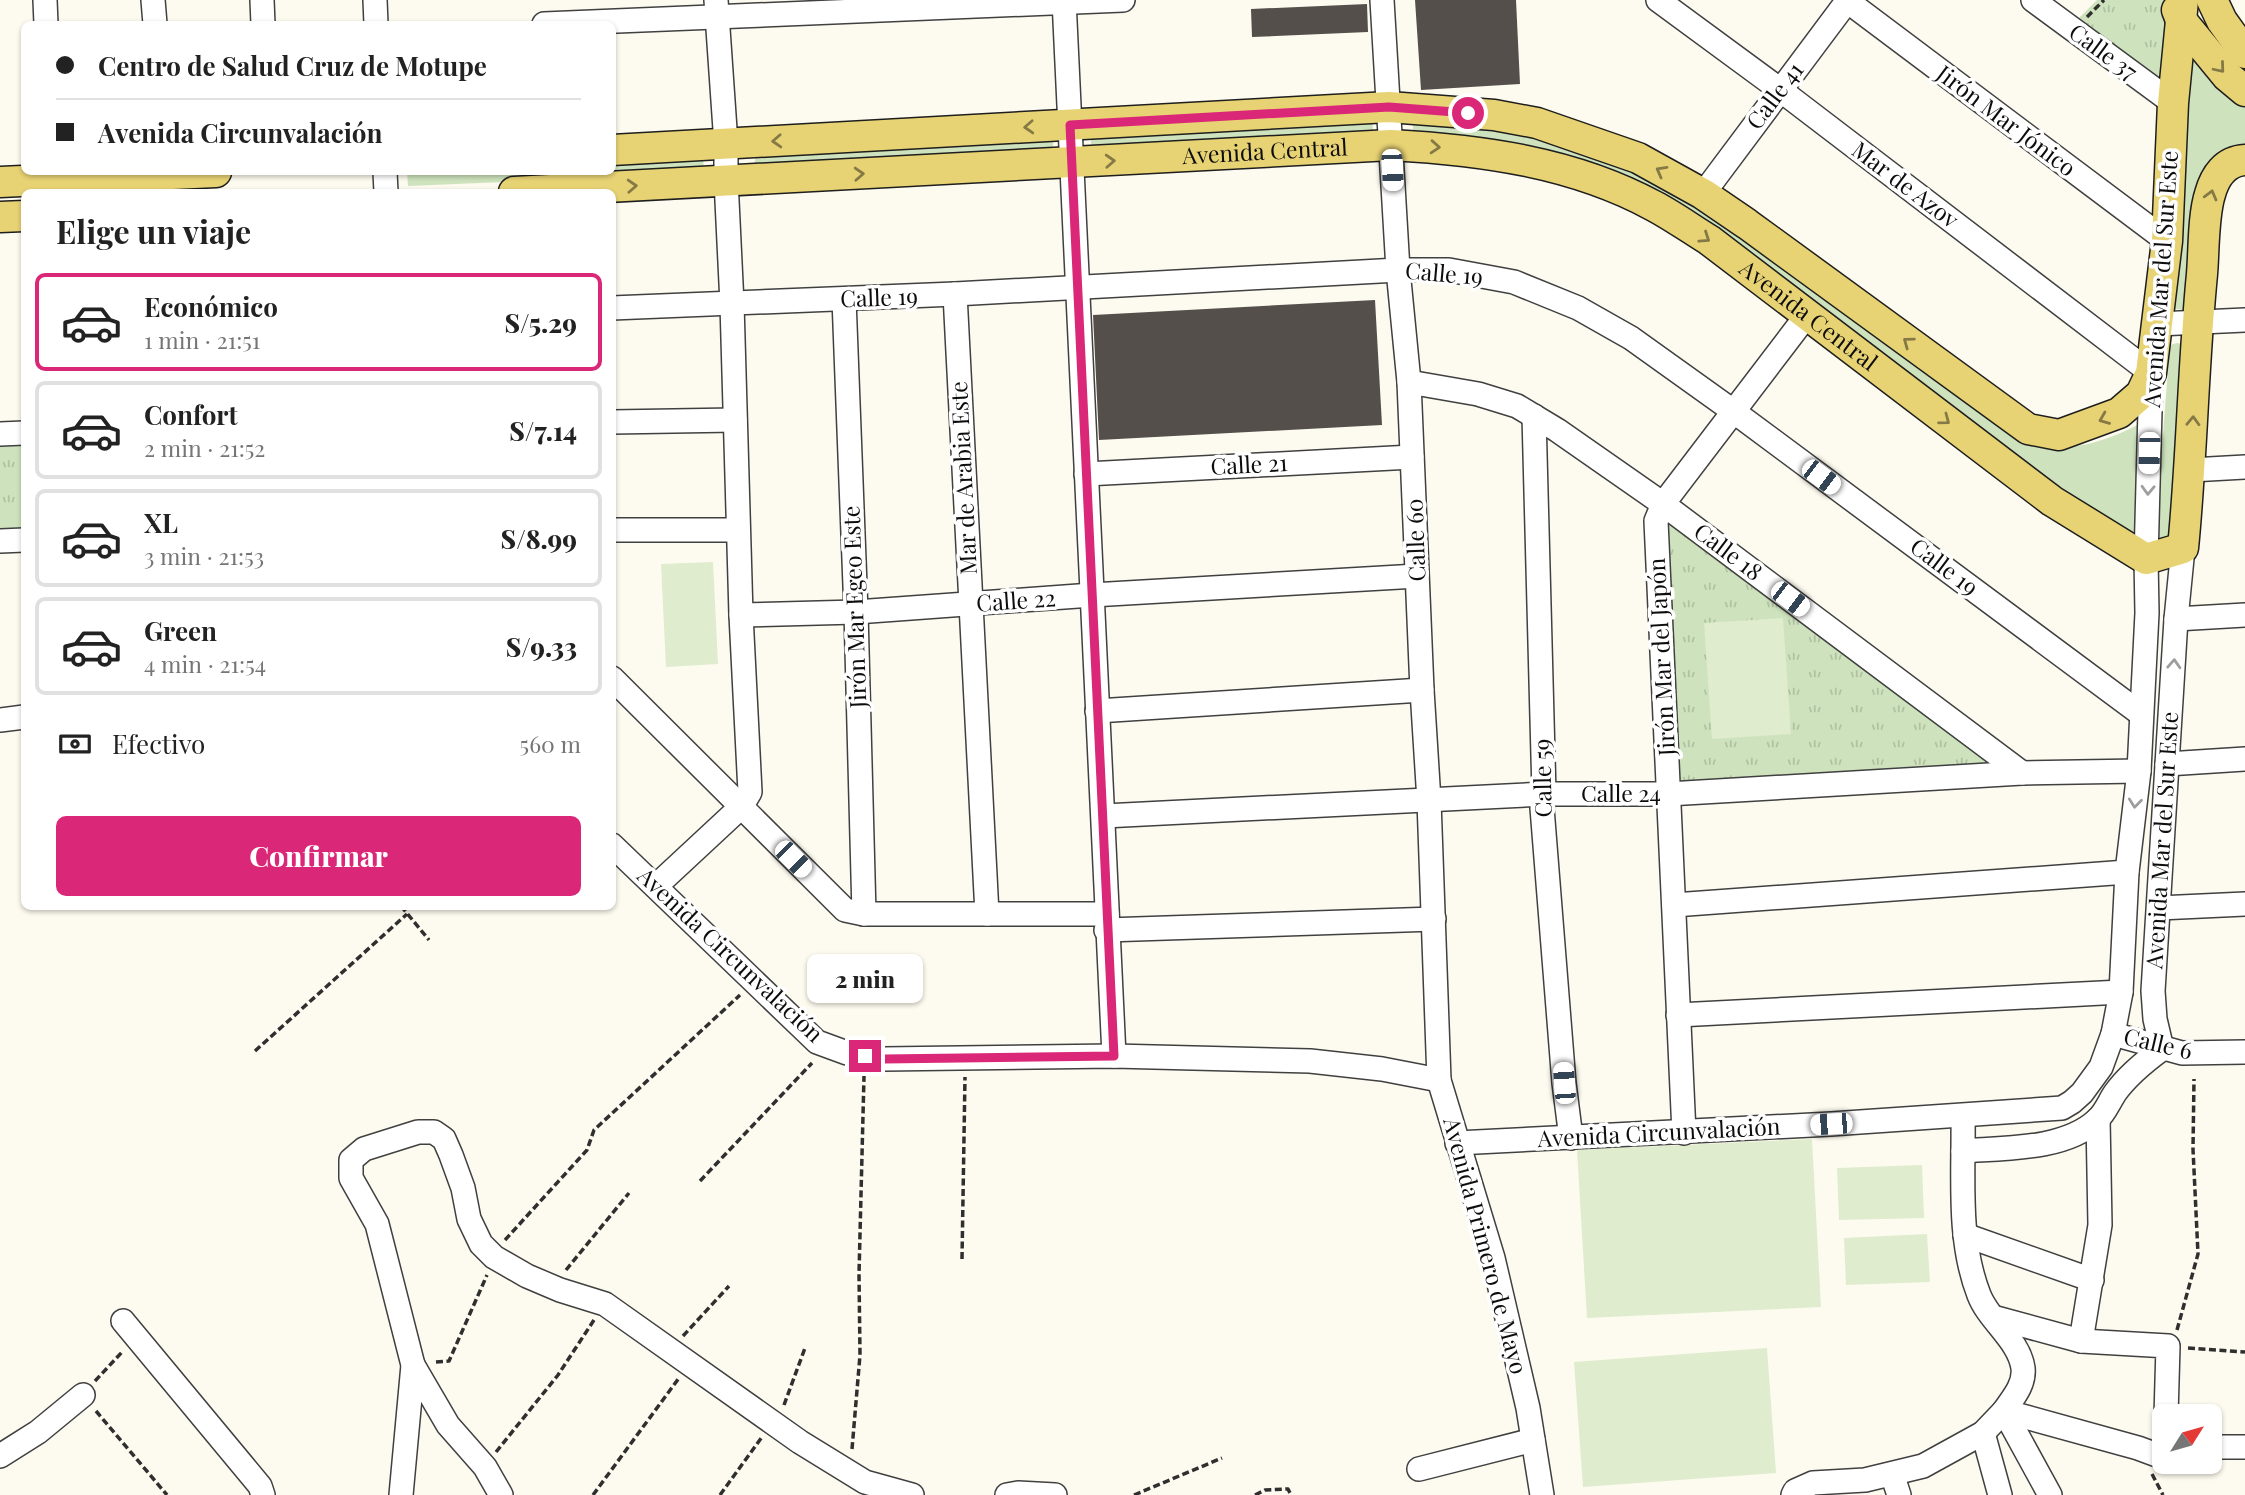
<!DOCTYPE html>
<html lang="es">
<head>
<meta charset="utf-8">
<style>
  body { margin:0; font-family:"Playfair Display",serif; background:#f6f6f6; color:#222; height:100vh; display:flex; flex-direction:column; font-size:26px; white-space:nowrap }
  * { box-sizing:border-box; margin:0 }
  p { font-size:23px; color:#767676 }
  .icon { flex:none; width:38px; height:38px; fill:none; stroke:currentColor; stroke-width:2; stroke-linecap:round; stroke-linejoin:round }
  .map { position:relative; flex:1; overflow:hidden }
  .panel { position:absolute; left:21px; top:189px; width:595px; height:721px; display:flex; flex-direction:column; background:#fff; border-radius:10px; box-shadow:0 2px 5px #0004 }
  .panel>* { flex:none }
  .hud { position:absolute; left:21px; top:21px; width:595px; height:154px; border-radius:10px; box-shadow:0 2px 5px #0004; display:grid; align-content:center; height:154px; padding:0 35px; background:#fff }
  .needle { width:46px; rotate:53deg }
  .tools { position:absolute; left:2152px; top:1404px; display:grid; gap:14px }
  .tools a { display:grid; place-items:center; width:70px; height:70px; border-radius:10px; background:#fff; box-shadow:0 2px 5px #0004; font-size:35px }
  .end { position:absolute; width:32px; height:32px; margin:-16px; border:9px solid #db2777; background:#fff; box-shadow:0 0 0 4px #fff }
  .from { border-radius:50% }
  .bubble { position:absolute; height:49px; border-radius:10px; background:#fff; box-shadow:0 2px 5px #0004; font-size:23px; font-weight:800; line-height:49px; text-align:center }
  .car { position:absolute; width:21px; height:42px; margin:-21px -10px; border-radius:9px; box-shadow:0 0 5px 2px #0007; background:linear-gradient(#fff 24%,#345 0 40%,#fff 0 76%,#345 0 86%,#fff 0) }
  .hud b { display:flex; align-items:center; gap:24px; height:66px; font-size:26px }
  .hud b+b { border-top:2px solid #e0e0e0 }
  .hud i { width:18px; height:18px; background:#222 }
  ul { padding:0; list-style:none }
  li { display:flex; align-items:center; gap:21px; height:98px; margin:0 14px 10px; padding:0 21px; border:4px solid #e0e0e0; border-radius:10px }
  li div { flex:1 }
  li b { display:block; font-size:26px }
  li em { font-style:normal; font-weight:800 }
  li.active { border-color:#db2777 }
  li>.icon { width:63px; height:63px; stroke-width:1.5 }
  h2 { padding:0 35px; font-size:32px; line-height:84px }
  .pay { display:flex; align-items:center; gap:18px; height:77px; padding:0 35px; font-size:26px }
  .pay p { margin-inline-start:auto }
  .action { display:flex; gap:14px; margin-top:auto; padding:14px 35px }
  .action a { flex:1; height:80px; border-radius:10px; background:#db2777; color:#fff; font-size:28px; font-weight:800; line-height:80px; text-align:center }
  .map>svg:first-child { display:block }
</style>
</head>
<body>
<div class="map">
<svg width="2245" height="1495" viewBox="0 0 2245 1495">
  <defs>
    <pattern id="park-tufts" width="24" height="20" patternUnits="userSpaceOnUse" patternTransform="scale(1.75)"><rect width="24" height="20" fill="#cee3bd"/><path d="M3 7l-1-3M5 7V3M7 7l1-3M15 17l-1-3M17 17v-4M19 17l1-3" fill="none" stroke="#b0c2a1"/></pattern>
  </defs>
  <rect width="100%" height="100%" fill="#fdfbef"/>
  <!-- grass -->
  <path fill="#cee3bd" d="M2193 46 2221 83 2245 106V151L2237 152 2193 310 2171 309Z
    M1413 116 1495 121 1618 156 1813 281 2039 448C2079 449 2105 442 2141 423L2139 542 2130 543 1697 225 1413 142Z
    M1372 117 1374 139 1092 152 1090 131Z
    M1054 135 1052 156 754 170 756 150Z
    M703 153 704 174 408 186 407 172H612L613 158Z
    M2177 343 2190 345 2177 540 2154 547 2170 345Z"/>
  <!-- park -->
  <path fill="url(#park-tufts)" d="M2097 0H2168L2170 94 2074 23Z
    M24 439V530L0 531V440Z
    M1667 518 1987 760 1986 766 1672 781Z"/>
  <!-- pitch -->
  <path fill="#dfeccd" d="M713 562 718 664 666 667 661 564Z
    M1783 618 1791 734 1712 739 1704 623Z
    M1812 1139 1821 1307 1587 1318 1577 1150Z
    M1922 1165 1924 1218 1839 1220 1837 1168Z
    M1927 1234 1930 1282 1846 1285 1844 1238Z
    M1767 1348 1776 1473 1583 1487 1574 1362Z"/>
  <!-- building -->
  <path fill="#544f4b" d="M1415 0H1516L1520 84 1421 90Z
    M1367 4 1368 32 1252 37 1251 9Z
    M1375 300 1382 425 1099 440 1093 315Z"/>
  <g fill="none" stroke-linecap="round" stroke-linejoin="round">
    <defs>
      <g id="minor">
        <path d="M45 0 46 24"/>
        <path d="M153 0 155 24"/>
        <path d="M262 0 263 24"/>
        <path d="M375 0 376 24"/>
        <path d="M1064 0 1114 1056"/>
        <path d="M1382 0 1398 270 1409 382 1422 690 1429 801 1439 1080 1493 1258 1528 1408 1542 1495"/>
        <path d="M1846 0 2167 241"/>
        <path d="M2033 0 2173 103"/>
        <path d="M544 24 1123 0"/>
        <path d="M385 172 386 192"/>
        <path d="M1703 194 1848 0"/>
        <path d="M955 294 987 914"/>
        <path d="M844 299 856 612 864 914"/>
        <path d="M612 308 955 294 1398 270H1449L1514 282 1578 308 1631 338 1733 411 2141 714"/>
        <path d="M2158 324 2245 320"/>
        <path d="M1409 382 1478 394 1517 406 1557 430 1663 504 2022 773"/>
        <path d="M1534 416 1544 794 1542 808 1564 1083 1571 1138"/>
        <path d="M612 422 735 420"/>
        <path d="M0 434 24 433"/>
        <path d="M2191 470 2245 467"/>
        <path d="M1086 474 1412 457"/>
        <path d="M612 530H738"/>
        <path d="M0 541 24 540"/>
        <path d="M741 615 856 612 1092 595 1417 576"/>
        <path d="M2176 619 2245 615"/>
        <path d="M612 678 845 910 864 914H1107"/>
        <path d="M1097 711 1422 690"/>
        <path d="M0 720 24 717"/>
        <path d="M2167 764 2245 759"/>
        <path d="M1104 816 1544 794H1668L2022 773 2139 771"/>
        <path d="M612 845 817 1042 847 1053 884 1059 1114 1056 1310 1061 1382 1069 1439 1080"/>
        <path d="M656 886 741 807 750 792 741 615 732 304 726 180V144L716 0"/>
        <path d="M1674 905 2127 872"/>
        <path d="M2159 908 2245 904"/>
        <path d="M1106 930 1434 919"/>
        <path d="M1678 1015 2121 992"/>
        <path d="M2113 1034 2182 1053 2245 1052"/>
        <path id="s1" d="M2162 1049 2155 1019 2153 991 2176 619 2183 548"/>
        <path d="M1963 1116C1964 1175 1957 1239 1979 1295 1989 1321 2019 1340 2023 1368 2025 1385 2012 1399 2004 1411L2050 1495"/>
        <path d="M1684 1133 1656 521 1663 504 1807 315"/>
        <path d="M1457 1143 1831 1124 2062 1108 2072 1102 2082 1093 2101 1067 2113 1034 2121 992 2127 872 2139 771 2147 613 2146 559 2151 373 1779 89 1658 0"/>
        <path d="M1963 1151C2004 1148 2065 1150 2097 1120 2105 1113 2109 1102 2115 1093 2128 1075 2144 1062 2162 1049"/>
        <path d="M1965 1235 2092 1280"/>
        <path d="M1993 1317 2081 1341 2168 1346 2166 1416"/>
        <path d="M123 1321 260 1486 263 1495"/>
        <path d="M2081 1341 2100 1225 2098 1119"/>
        <path d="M413 1365 448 1425 485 1467 501 1495"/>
        <path d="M1983 1433 2000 1495"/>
        <path d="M2210 1447H2245"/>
        <path d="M0 1456 38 1432 83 1395"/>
        <path d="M1419 1469 1533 1440"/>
        <path d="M1892 1474 1899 1495"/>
        <path d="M401 1495 413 1365 377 1224 351 1178V1160L364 1149 418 1132H434L444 1139 451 1155 463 1188 469 1219 481 1244 494 1257 527 1276 560 1290 605 1304 800 1442 865 1482 912 1495"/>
        <path d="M1007 1495 1018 1493 1055 1495"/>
        <path d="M1793 1495 1795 1491 1813 1483 1865 1480 1923 1466 1983 1433 2004 1411 2138 1448 2165 1458"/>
      </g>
      <g id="major">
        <path d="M2212 0 2222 21 2245 53"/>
        <path d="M2177 10 2181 20 2227 76 2245 91"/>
        <path d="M612 150 1389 107 1494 115 1537 123 1638 158 1703 194 1747 224 2028 429 2059 435 2119 413 2141 394 2151 373 2167 241 2173 103 2183 0"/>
        <path d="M0 182 216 172"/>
        <path id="s2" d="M514 192 1391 145C1481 150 1573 162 1654 206 1673 216 1691 229 1709 240L2052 501 2146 559 2183 548C2192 457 2193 366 2202 274 2204 251 2203 216 2210 194 2215 176 2225 161 2245 160"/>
        <path d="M0 217 24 216"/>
      </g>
    </defs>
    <!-- minor casing -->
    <use href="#minor" stroke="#404040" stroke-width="26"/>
    <!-- major casing -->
    <use href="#major" stroke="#1e1e1e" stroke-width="33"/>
    <!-- path -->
    <path stroke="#2f2f2f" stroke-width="3.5" stroke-dasharray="7 3.5" stroke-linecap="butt" d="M2087 17 2104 0
      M401 906 429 940
      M255 1051 407 914
      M700 1181 812 1063
      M505 1240 587 1150 594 1130 740 995
      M962 1259 965 1077
      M566 1270 629 1193
      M2177 1330 2198 1254 2193 1149 2194 1079
      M683 1336 729 1286
      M2188 1348 2245 1352
      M436 1362 449 1361 487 1275
      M95 1381 123 1351
      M784 1405 805 1348
      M96 1411 167 1495
      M852 1449 860 1355 859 1274 864 1076
      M496 1452 558 1375 594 1320
      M2152 1474 2163 1495
      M593 1495 679 1378
      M720 1495 762 1437
      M1134 1495 1222 1458
      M1255 1495 1265 1490 1288 1489 1291 1495"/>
    <!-- minor -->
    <use href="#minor" stroke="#fff" stroke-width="23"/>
    <!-- major -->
    <use href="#major" stroke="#e8d374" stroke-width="30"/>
  </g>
  <!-- one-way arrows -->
  <defs><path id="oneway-chevron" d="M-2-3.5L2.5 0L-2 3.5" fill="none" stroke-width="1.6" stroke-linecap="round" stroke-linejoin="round" transform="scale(1.75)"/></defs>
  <g stroke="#857a46">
    <use href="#oneway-chevron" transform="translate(2220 68) rotate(50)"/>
    <use href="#oneway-chevron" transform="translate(1029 127) rotate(177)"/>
    <use href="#oneway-chevron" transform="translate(777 141) rotate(177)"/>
    <use href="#oneway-chevron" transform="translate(1435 147) rotate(4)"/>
    <use href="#oneway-chevron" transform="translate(1110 161) rotate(-3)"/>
    <use href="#oneway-chevron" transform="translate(1661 171) rotate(-151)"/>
    <use href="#oneway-chevron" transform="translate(859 174) rotate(-3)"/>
    <use href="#oneway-chevron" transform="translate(632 186) rotate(-3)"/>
    <use href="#oneway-chevron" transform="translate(2211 195) rotate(-75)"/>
    <use href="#oneway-chevron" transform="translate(1705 238) rotate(34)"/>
    <use href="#oneway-chevron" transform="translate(1908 342) rotate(-144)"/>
    <use href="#oneway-chevron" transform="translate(2104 419) rotate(158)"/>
    <use href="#oneway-chevron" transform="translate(1945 420) rotate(37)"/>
    <use href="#oneway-chevron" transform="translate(2193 421) rotate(-88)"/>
  </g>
  <g stroke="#9e9e9e">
    <use href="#oneway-chevron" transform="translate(2148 490) rotate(92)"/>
    <use href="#oneway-chevron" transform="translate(2174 664) rotate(-87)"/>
    <use href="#oneway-chevron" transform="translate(2135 803) rotate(96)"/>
  </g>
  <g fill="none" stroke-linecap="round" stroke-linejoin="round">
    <!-- route -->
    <path stroke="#db2777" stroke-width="9" d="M865 1056 884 1059 1114 1056 1070 125 1389 107 1468 113"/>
  </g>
  <g text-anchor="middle" stroke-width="7" stroke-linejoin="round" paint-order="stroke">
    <!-- street labels -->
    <g font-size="23" fill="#0d0d0d" stroke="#fff">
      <text transform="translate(2103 52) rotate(36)" y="8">Calle 37</text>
      <text transform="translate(1775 96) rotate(-53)" y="8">Calle 41</text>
      <text transform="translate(2006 121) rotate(37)" y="8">Jirón Mar Jónico</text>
      <text dy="8" stroke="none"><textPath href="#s2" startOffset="752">Avenida Central</textPath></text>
      <text transform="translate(1905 185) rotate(37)" y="8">Mar de Azov</text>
      <text transform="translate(1444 274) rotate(5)" y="8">Calle 19</text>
      <text transform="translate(2161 279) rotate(-86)" y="8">Avenida Mar del Sur Este</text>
      <text transform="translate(879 298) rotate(-2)" y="8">Calle 19</text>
      <text dy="8" stroke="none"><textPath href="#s2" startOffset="1340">Avenida Central</textPath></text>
      <text transform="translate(1249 465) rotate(-3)" y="8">Calle 21</text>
      <text transform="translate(964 478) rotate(-93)" y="8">Mar de Arabia Este</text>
      <text transform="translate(1416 540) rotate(-92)" y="8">Calle 60</text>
      <text transform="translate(1728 552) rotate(37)" y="8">Calle 18</text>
      <text transform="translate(1944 567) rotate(37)" y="8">Calle 19</text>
      <text transform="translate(1016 601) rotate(-4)" y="8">Calle 22</text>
      <text transform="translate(855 607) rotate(-92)" y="8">Jirón Mar Egeo Este</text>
      <text transform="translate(1662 657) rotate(-93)" y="8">Jirón Mar del Japón</text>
      <text transform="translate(1543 778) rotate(-91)" y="8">Calle 59</text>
      <text x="1621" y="802">Calle 24</text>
      <text dy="8" stroke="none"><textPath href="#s1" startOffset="210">Avenida Mar del Sur Este</textPath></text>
      <text transform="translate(730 955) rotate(43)" y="8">Avenida Circunvalación</text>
      <text transform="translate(2158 1044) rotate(13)" y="8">Calle 6</text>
      <text transform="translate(1659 1133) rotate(-3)" y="8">Avenida Circunvalación</text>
      <text transform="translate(1485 1246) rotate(75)" y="8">Avenida Primero de Mayo</text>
    </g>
  </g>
</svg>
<div class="tools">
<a><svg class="needle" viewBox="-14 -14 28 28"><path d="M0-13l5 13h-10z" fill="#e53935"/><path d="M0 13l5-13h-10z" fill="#767676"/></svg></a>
</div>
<i class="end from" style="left:1468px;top:113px"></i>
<i class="end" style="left:865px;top:1056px"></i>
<div class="bubble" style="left:807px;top:954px;width:116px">2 min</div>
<i class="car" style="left:1392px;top:170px;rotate:177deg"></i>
<i class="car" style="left:2149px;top:453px;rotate:182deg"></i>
<i class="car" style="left:1821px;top:477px;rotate:127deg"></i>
<i class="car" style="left:1790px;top:599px;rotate:127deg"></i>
<i class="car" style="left:793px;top:859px;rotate:135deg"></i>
<i class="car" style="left:1564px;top:1083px;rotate:356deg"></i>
<i class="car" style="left:1831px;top:1124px;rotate:267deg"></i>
<div class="hud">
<b><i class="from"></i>Centro de Salud Cruz de Motupe</b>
<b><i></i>Avenida Circunvalación</b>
</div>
<section class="panel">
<h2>Elige un viaje</h2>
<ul>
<li class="active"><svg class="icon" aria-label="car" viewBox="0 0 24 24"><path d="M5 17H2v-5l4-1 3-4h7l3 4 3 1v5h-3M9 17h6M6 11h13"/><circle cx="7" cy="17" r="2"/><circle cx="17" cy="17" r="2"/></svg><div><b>Económico</b><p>1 min · 21:51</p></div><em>S/5.29</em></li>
<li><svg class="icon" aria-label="car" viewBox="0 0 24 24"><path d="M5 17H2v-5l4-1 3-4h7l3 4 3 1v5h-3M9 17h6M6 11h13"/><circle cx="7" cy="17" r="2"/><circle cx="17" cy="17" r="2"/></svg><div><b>Confort</b><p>2 min · 21:52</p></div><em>S/7.14</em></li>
<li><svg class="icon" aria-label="car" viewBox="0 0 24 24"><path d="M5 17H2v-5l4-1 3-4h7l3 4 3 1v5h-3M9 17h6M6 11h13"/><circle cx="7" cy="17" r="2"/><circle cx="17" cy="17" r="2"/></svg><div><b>XL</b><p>3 min · 21:53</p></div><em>S/8.99</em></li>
<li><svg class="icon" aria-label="car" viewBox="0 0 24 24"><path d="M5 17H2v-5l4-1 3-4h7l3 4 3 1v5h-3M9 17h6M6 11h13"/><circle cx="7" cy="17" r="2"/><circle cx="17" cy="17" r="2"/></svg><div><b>Green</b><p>4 min · 21:54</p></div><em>S/9.33</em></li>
</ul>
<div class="pay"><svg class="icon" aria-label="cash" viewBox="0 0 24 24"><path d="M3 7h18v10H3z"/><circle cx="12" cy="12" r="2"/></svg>Efectivo<p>560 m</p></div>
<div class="action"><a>Confirmar</a></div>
</section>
</div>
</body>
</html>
